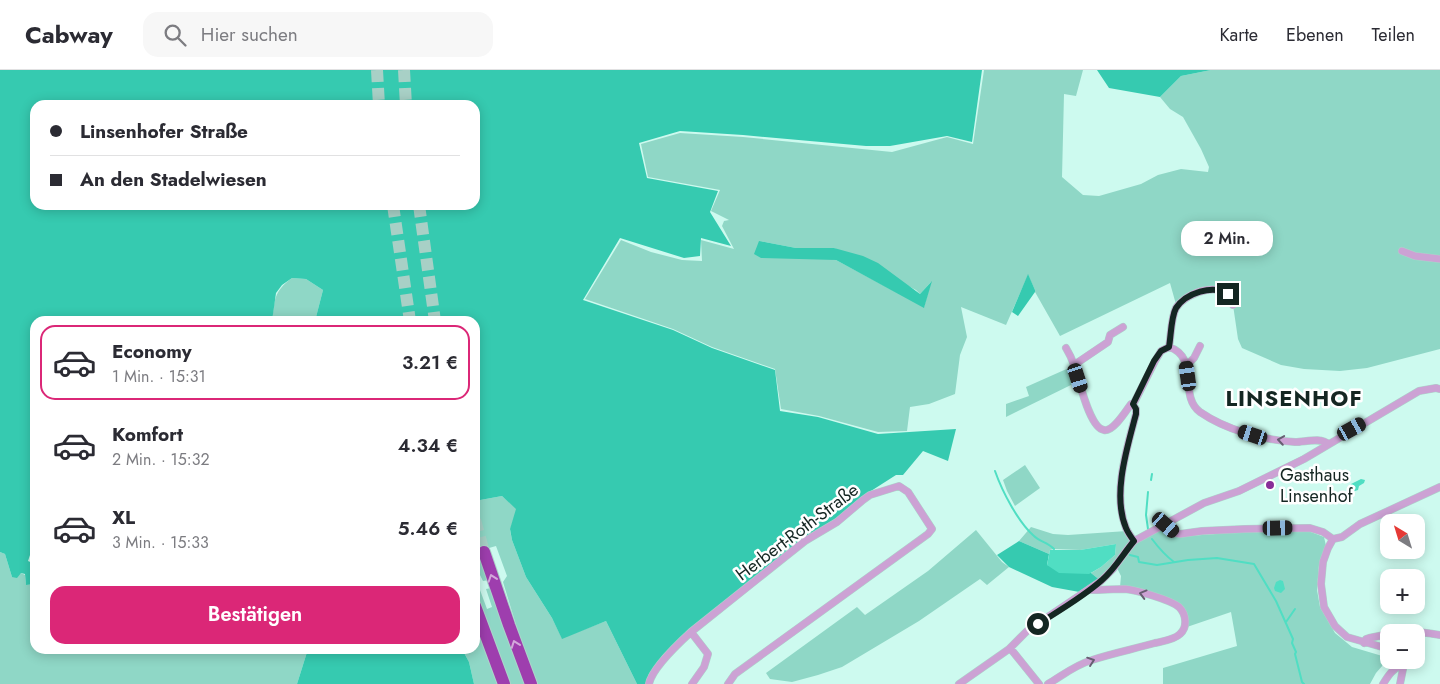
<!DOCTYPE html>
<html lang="de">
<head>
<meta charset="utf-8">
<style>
  body { margin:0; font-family:Jost,sans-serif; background:#f7f7f7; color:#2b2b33; height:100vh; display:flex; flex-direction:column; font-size:19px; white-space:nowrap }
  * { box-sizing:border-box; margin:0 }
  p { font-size:16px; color:#7c7c81 }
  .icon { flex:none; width:28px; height:28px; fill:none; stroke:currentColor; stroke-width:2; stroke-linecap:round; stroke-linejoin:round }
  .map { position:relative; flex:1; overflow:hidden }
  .side { position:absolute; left:30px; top:246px; width:450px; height:338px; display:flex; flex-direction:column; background:#fff; border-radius:15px; box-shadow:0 2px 12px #0003 }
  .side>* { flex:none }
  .top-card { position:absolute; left:30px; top:30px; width:450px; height:110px; border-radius:15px; box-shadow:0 2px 12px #0003; display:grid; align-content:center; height:110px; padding:0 20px; background:#fff }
  .needle { width:32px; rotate:322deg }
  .controls { position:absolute; left:1380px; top:444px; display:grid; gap:10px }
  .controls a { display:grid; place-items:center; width:45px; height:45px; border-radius:10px; background:#fff; box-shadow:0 2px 12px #0003; font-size:25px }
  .end { position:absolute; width:22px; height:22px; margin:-11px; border:6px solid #142622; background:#fff; box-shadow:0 0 0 2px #fff }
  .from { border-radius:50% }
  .bubble { position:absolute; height:35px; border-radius:15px; background:#fff; box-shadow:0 2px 12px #0003; font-size:16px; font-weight:600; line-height:35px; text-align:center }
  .car { position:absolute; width:15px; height:30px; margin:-15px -8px; border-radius:6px; box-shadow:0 0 4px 1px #0007; background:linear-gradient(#222 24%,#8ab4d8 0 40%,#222 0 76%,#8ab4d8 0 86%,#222 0) }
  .top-card b { display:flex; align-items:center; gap:18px; height:48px; font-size:19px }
  .top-card b+b { border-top:1px solid #e1e1e2 }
  .top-card i { width:12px; height:12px; background:#2b2b33 }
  ul { padding:9px 0 0; list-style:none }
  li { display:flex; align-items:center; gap:15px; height:75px; margin:0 10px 8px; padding:0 10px; border:2px solid transparent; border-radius:15px }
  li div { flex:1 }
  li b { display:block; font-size:19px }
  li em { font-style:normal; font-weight:600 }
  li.selected { border-color:#db2777 }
  li>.icon { width:45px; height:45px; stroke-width:1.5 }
  .action { display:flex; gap:10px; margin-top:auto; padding:10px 20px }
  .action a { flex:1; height:58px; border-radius:15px; background:#db2777; color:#fff; font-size:20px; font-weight:600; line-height:58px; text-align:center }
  header { display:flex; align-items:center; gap:30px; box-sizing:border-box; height:70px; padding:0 25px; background:#fff; border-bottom:1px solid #e1e1e2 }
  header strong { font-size:24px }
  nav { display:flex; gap:28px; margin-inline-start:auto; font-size:18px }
  .search { width:350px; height:45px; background:#f7f7f7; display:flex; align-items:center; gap:12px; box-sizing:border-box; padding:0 18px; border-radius:15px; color:#7c7c81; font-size:19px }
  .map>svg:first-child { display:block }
</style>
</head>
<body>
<header>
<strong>Cabway</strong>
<div class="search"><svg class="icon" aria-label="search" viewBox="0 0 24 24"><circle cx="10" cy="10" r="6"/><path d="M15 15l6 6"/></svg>Hier suchen</div>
<nav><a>Karte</a><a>Ebenen</a><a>Teilen</a></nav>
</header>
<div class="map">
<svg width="1440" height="614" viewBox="0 0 1440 614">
  <rect width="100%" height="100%" fill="#cdfaef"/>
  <!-- green -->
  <path fill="#8fd7c6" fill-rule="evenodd" d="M984 0H1083L1076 26 1064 24 1062 107 1083 125 1099 126 1141 114 1158 105 1181 99 1208 102 1209 97 1201 79 1183 47 1170 39 1160 27 1181 6 1211 0H1440V279L1367 298 1340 301 1304 299 1281 295 1242 278 1238 269 1233 235 1223 221 1200 222 1177 238 1170 213 1060 266 1035 222V220L1028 205 1006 255 961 237 967 267 960 285 955 324 929 334 910 337 907 361 878 362 819 346 781 339 775 299 712 277 673 259 585 229 621 170 651 182 682 190 702 191 701 170 734 179 722 156 724 151 729 150 711 141 720 120 648 107 641 74 680 63 743 67 892 82 947 67 973 74ZM759 171 796 178H834L916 220 920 224 931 212 924 237 836 190Z
    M292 208 306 209 323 220 315 251H272C275 230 273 222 292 208Z
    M1071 297 1077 312 1006 347V334L1029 326 1026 317Z
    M1025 395 1040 418 1015 436 1007 421 1003 410Z
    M502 426 517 439 510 460 512 470 526 507 552 548 562 568 606 551 637 614H538L524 581 503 512 507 506 496 476 475 482V431Z
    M1031 457 1053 464 1068 465 1127 461 1134 471 1152 462 1163 460 1175 467 1242 462H1311L1324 467 1326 476 1319 495 1317 520 1320 537 1335 563 1352 577 1389 588 1376 603 1370 614H1163V598L1237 576 1231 542 1184 558 1182 543 1175 536 1120 517 1121 506 1116 496 1101 511 1091 503 1101 497 1115 485 1116 474 1080 480 1054 479 1050 480 1049 484 1019 471Z
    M976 460 1002 492 1009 497 987 515 980 509 919 551 842 597 818 605 792 612 770 609 766 603 857 537 865 545 928 501Z
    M0 482 5 484 12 507 21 503 25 505 26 515 35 514V579H308L297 614H0Z
    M480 484 489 510 483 511 480 505 476 507 478 514H475V485Z
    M491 518 527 614H509L481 542 476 522 480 520 487 539 492 537 486 519Z
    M475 553 497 614H474L469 592 462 579H475Z"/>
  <!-- forest -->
  <path fill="#36cab0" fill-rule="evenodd" d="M0 0H982L972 72 947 66 890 76H866L743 65 680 61 639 73 647 108 718 121 710 142 731 176 701 168 700 186 684 188 620 168 583 230 673 260 712 278 775 300 780 341 818 347 878 364 956 359 948 391 923 381 903 405H896L860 428 849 439 831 452 802 469 688 561 663 585 649 604 646 614H637L606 551 562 569 552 548 526 507 512 470 510 459 516 439 502 426 475 431V251H315L323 220 306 209 292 208 282 215 276 223 272 251H35V470L28 491 35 494V514L26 515 25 504 21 503 17 508 12 507 5 484 0 482ZM35 35H475V135H35Z
    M1097 0H1211L1181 6 1160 27 1109 18Z
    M759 171 796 178H834L863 186 878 193 920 224 932 211 924 238 836 190 761 188 754 184Z
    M1028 204 1035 220V222L1018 246 1012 242Z
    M1019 471 1049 484 1047 495 1091 503 1101 511 1085 523 1052 517 1009 497 997 485Z
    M308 579H462L469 592 474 614H297Z"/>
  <!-- water -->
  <path fill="#50dec3" d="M1361 409 1365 410 1364 413 1359 416 1358 420 1355 421 1350 417 1351 414Z
    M1116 474 1115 485 1101 497 1089 504 1059 503 1047 495 1050 480H1080Z
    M1280 510 1283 511 1285 519 1281 523 1275 521 1274 518 1276 512Z"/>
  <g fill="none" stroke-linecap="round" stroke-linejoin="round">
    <!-- stream -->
    <path stroke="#50dec3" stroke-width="2" d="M995 401C1002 421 1018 452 1034 466 1040 472 1048 472 1054 479
      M1151 410 1152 404
      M1148 459 1146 445 1148 422
      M1152 469C1158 477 1166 486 1174 492
      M1130 485 1138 487 1139 492 1157 495 1188 490 1217 488 1254 494 1276 531 1293 569 1292 573 1296 582 1295 584 1302 612 1304 614
      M1286 552 1295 539"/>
    <!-- motorway-tunnel -->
    <path stroke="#a8d0c6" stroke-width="12" stroke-dasharray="12 6" stroke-linecap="butt" d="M377 0 379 35
      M404 0 406 35
      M393 135 410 251
      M419 135 435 251
      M475 450 484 482"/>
    <defs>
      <path id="minor" d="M1402 181 1415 186 1440 189
        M1169 277C1171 266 1171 247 1176 238 1187 221 1227 208 1233 235
        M1066 278C1069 283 1072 289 1074 295 1079 308 1089 358 1104 360 1113 362 1126 341 1131 334L1133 335
        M1074 295 1108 272 1110 265 1123 257
        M1187 295 1194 288 1200 276
        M1165 455 1175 463 1180 464 1202 461 1245 459 1310 458 1323 462 1333 469 1342 467 1360 454 1440 417
        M1333 469 1328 478 1323 492 1321 514 1324 537 1335 556 1347 567 1389 579
        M1134 471C1131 467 1128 463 1126 458 1112 424 1127 378 1136 344V339L1133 335 1155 291 1161 281 1169 277C1200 287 1178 326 1200 342 1226 360 1263 370 1295 372 1305 372 1321 367 1328 374
        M691 562 708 584 704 597 692 614
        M1403 562C1415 561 1428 563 1440 565
        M1364 573 1366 569 1369 568 1389 564
        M1010 578 1039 614
        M649 614C652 598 679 573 691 562L805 471 837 452 863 430 870 425 899 416 908 422 932 459 928 464 735 604 728 614
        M959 614 1009 579 1027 561 1101 511 1113 499 1126 481 1134 471 1204 433 1239 421 1304 389 1419 321 1436 318 1440 319
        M1048 614C1063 605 1075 595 1092 590 1113 583 1134 579 1155 573 1163 571 1174 570 1180 564 1188 557 1186 544 1179 537 1171 530 1136 520 1125 519 1113 519 1102 520 1090 520
        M1383 614C1388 606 1393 598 1402 595
        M1400 614 1403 599 1402 592"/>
      <path id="motorway" d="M484 482 509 555 531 614
        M475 536 504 614"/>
    </defs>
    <!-- minor casing -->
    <use href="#minor" stroke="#acd4ca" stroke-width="8"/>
    <!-- motorway casing -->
    <use href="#motorway" stroke="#acd4ca" stroke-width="14"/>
    <!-- minor -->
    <use href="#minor" stroke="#cca2d4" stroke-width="7"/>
    <!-- motorway -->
    <use href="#motorway" stroke="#9e3eae" stroke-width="12"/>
  </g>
  <!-- one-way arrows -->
  <defs><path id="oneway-chevron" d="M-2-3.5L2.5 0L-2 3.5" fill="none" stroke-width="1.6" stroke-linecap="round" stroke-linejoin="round" transform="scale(1.25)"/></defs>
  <g stroke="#675e72">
    <use href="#oneway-chevron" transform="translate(1281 370) rotate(-171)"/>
    <use href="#oneway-chevron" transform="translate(1143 524) rotate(-165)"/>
    <use href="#oneway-chevron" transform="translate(1091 591) rotate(-19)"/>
  </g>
  <g stroke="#d3a8db">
    <use href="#oneway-chevron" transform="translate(492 508) rotate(-109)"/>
    <use href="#oneway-chevron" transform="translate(515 574) rotate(-110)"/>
  </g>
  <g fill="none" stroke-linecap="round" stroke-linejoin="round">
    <!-- route -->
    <path stroke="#142622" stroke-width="6" d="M1038 554C1060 540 1083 527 1102 510 1115 499 1123 484 1134 471 1131 467 1128 463 1126 458 1112 425 1127 378 1136 344V339L1133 334 1154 291 1161 281 1169 277C1171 266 1171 247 1176 238 1186 223 1213 214 1228 224"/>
  </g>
  <!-- markers -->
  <circle fill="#882d98" stroke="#fff" stroke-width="2" cx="1270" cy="415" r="5"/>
  <g text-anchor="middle" stroke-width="5" stroke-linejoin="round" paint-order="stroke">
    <!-- poi labels -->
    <g font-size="18" fill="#142622" stroke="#fff" text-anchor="start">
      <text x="1280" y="411">Gasthaus<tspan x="1280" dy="21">Linsenhof</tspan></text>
    </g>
    <!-- street labels -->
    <g font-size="18" fill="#142622" stroke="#fff">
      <text transform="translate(797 462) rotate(-37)" y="6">Herbert-Roth-Straße</text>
    </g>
    <!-- district labels -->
    <g font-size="22" font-weight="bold" letter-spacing="1" fill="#142622" stroke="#fff">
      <text x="1294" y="336">LINSENHOF</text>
    </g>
  </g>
</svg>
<div class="controls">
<a><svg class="needle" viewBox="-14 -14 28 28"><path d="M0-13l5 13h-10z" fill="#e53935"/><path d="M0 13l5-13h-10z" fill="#7c7c81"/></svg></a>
<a>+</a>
<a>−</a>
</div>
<i class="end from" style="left:1038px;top:554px"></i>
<i class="end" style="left:1228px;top:224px"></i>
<div class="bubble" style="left:1181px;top:151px;width:92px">2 Min.</div>
<i class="car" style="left:1188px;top:306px;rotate:352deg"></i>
<i class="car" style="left:1078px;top:308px;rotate:162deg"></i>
<i class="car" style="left:1352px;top:359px;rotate:61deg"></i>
<i class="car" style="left:1253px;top:365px;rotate:288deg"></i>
<i class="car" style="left:1166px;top:455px;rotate:131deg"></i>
<i class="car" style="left:1278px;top:458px;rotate:89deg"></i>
<div class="top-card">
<b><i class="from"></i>Linsenhofer Straße</b>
<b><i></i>An den Stadelwiesen</b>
</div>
<section class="side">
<ul>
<li class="selected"><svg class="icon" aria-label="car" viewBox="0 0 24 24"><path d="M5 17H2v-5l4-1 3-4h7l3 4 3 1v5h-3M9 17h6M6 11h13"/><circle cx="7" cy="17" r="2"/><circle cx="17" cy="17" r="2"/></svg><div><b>Economy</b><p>1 Min. · 15:31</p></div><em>3.21 €</em></li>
<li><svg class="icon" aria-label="car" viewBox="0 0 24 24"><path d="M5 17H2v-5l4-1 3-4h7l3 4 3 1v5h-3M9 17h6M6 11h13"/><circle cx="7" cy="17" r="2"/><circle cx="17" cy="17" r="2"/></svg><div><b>Komfort</b><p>2 Min. · 15:32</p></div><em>4.34 €</em></li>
<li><svg class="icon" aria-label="car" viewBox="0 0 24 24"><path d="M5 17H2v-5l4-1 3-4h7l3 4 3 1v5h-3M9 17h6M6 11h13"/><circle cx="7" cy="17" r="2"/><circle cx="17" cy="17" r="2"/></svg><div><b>XL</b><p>3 Min. · 15:33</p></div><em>5.46 €</em></li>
</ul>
<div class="action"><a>Bestätigen</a></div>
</section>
</div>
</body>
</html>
